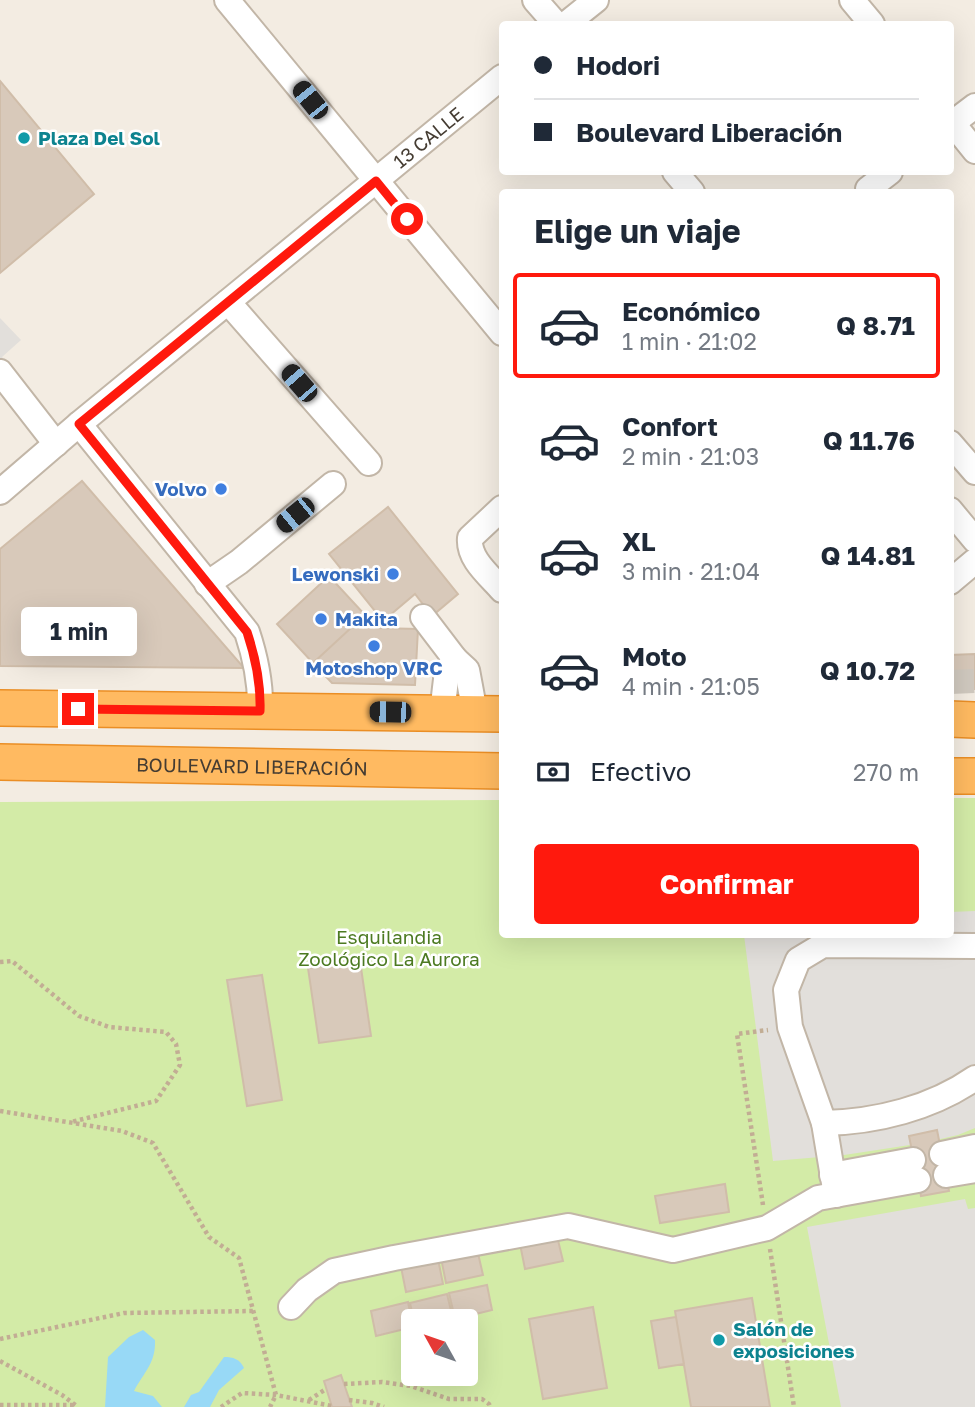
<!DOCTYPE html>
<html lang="es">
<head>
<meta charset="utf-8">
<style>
  body { margin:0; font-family:"Golos Text",sans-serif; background:#f2f2f3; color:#1f2937; height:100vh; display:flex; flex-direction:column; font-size:26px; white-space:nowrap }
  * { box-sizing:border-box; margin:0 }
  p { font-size:23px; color:#747a83 }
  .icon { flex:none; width:38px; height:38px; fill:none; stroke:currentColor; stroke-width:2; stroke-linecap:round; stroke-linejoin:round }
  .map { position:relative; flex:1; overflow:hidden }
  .side { position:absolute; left:499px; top:189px; width:455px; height:749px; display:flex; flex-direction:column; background:#fff; border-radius:7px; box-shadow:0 7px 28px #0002 }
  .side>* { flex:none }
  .hud { position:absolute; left:499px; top:21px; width:455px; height:154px; border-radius:7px; box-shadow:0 7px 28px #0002; display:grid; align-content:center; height:154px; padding:0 35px; background:#fff }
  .needle { width:46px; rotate:310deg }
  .controls { position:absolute; left:401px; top:1309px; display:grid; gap:14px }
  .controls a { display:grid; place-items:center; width:77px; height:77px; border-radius:7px; background:#fff; box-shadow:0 7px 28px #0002; font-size:35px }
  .end { position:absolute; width:32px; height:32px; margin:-16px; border:9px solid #ff190d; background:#fff; box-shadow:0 0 0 4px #fff }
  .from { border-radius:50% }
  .bubble { position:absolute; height:49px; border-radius:7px; background:#fff; box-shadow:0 7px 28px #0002; font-size:23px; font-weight:700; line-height:49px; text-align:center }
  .car { position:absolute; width:21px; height:42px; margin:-21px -10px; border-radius:9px; box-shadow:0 0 5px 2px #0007; background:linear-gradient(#222 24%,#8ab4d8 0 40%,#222 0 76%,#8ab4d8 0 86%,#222 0) }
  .hud b { display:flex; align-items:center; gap:24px; height:66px; font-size:26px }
  .hud b+b { border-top:2px solid #e0e1e3 }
  .hud i { width:18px; height:18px; background:#1f2937 }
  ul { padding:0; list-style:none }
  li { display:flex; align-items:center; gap:21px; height:105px; margin:0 14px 10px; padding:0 21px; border:4px solid transparent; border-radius:7px }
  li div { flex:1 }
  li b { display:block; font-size:26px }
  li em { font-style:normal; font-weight:700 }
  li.active { border-color:#ff190d }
  li>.icon { width:63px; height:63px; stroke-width:1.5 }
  h2 { padding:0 35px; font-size:32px; line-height:84px }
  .pay { display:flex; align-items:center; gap:18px; height:77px; padding:0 35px; font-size:26px }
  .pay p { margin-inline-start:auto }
  .cta { display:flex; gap:14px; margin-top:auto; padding:14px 35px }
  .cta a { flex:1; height:80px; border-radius:7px; background:#ff190d; color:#fff; font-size:28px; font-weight:700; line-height:80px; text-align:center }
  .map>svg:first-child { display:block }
</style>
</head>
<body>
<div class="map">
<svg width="975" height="1407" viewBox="0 0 975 1407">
  <rect width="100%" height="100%" fill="#f3ece2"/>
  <!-- green -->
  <path fill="#d3eba7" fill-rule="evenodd" d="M950 798H975V1407H0V802L502 800V934H950ZM413 1321H466V1374H413Z"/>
  <!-- parking -->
  <path fill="#e2dfdb" d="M0 318 21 340 2 357 18 376 0 392Z
    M975 911V1128L958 1135 923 1143 844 1155 773 1161 744 935 950 934V912Z
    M965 1199 968 1209 975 1208V1407H841L807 1227Z"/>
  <!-- water -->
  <path fill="#98d9f6" d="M143 1330 155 1340C156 1363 144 1372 134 1391L153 1396 162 1407H105L108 1357 129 1337Z
    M224 1357C233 1357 240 1359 244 1368L219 1390 210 1407H184L191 1395 199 1392Z"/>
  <!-- building -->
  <path fill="#d8c9ba" stroke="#d0bda9" stroke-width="2" d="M0 81 94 194 0 273Z
    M82 481 244 668 0 666V549Z
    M388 507 458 594 432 616 415 594 383 621 329 554Z
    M329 576 365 615 313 663 277 624Z
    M365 615 376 628 418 629 415 685 332 683 313 663Z
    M975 654V689L950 690V655Z
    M360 961 371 1036 319 1043 308 968Z
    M262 975 282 1100 247 1106 227 980Z
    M937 1130 949 1191 921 1196 909 1136Z
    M725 1184 729 1212 660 1223 655 1196Z
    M557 1236 563 1261 525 1269 520 1244Z
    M477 1249 483 1275 446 1283 441 1258Z
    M438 1259 443 1284 406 1292 401 1267Z
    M487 1285 492 1310 455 1319 449 1293Z
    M447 1294 453 1319 414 1321 410 1303Z
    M752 1298 770 1407H691L675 1311Z
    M408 1302 413 1327 376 1336 371 1311Z
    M593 1307 607 1388 543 1399 529 1319Z
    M676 1317 684 1364 659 1368 651 1321Z
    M341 1375 344 1384 352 1407H332L324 1381Z"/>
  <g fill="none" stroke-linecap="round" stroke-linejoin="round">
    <!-- minor-tunnel -->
    <path stroke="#d0c9bf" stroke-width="24" stroke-dasharray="24 12" stroke-linecap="butt" d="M950 682 975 681"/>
    <defs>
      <g id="minor">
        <path d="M227 0 502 333"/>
        <path d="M535 0 556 24"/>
        <path d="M852 0 872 24"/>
        <path d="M566 24 596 0"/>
        <path d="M950 120 975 151"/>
        <path d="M950 125 975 106"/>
        <path d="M675 172 692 192"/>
        <path d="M868 189 890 172"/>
        <path d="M228 302 369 463"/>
        <path d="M0 372 56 444"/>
        <path d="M79 424 247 632C256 659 261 683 260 711"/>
        <path d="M950 443 975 472"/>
        <path id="s1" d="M0 492 79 424 502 77"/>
        <path d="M502 508 470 538C468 559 489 575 502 590"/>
        <path d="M950 510 975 540"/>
        <path d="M950 582 975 561"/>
        <path d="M207 584 239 562 333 484"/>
        <path d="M423 617 455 659 467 670 475 713"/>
        <path d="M442 713 447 671 455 659"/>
        <path d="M824 1123C876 1122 932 1108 975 1078"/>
        <path d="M942 1154 975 1147"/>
        <path d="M832 1175 913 1160"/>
        <path d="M946 1175 975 1170"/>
        <path d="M836 1195 824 1123 790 1027 786 990 798 960 823 945 975 946"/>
        <path d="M291 1307 307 1290 334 1271 394 1258 568 1226 673 1250 767 1228 818 1198 918 1180"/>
      </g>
      <g id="highway">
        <path d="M0 708 502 714"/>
        <path d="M950 719 975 720"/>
        <path id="s2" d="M0 762 502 771"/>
        <path d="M950 776H975"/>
      </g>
    </defs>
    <!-- minor casing -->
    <use href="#minor" stroke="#c2b6a7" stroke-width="28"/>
    <!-- highway casing -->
    <use href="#highway" stroke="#ea8e25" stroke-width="38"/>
    <!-- path -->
    <path stroke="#c2ad94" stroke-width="4.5" stroke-dasharray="3.5 3.5" stroke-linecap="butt" d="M0 962 12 961 79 1016 109 1027 166 1032 176 1044 180 1065 156 1101 71 1122
      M0 1111 122 1131 153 1143 209 1237 239 1258 276 1395 270 1407
      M763 1205 737 1034 768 1030
      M770 1249 794 1407
      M0 1339 124 1313 253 1311
      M0 1361 62 1395 78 1407
      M344 1384 382 1382 411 1386 449 1399H482L489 1404 490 1407
      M309 1400 326 1389
      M349 1400 372 1403 384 1407
      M0 1405H75
      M221 1407 242 1393 276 1395 332 1406"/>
    <!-- minor -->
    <use href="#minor" stroke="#fff" stroke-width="24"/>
    <!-- highway -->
    <use href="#highway" stroke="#ffba61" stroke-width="35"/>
  </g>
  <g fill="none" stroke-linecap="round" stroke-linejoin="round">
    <!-- route -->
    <path stroke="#ff190d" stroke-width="9" d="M78 709 260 711C261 683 256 659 247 632L79 424 376 181 407 219"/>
  </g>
  <!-- markers -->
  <g fill="#0f9aa8" stroke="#fff" stroke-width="2.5">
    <circle cx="24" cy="138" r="7"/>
    <circle cx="719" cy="1340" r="7"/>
  </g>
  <g fill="#3f7fe0" stroke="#fff" stroke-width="2.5">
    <circle cx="221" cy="489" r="7"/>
    <circle cx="393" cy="574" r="7"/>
    <circle cx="321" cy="619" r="7"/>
    <circle cx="374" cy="646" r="7"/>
  </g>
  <g text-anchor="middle" stroke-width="5" stroke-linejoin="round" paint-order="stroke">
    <!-- street labels -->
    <g font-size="19" fill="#453c32" stroke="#fff">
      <text dy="7" stroke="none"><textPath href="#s1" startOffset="556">13 CALLE</textPath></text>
      <text dy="7" stroke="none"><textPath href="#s2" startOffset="252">BOULEVARD LIBERACIÓN</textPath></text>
    </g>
    <!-- culture labels -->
    <g font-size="19" font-weight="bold" fill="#0d838f" stroke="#fff" text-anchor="start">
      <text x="38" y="145">Plaza Del Sol</text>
      <text x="733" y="1336">Salón de<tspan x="733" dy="22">exposiciones</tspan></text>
    </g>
    <!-- shop labels -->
    <g font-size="19" font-weight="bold" fill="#366cbe" stroke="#fff" text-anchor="end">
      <text x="207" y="496">Volvo</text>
      <text x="379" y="581">Lewonski</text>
      <text x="335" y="626" text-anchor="start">Makita</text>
      <text x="374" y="675" text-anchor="middle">Motoshop VRC</text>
    </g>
    <!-- park labels -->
    <g font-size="19" fill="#4c7a21" stroke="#fff">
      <text x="389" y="944">Esquilandia<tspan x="389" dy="22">Zoológico La Aurora</tspan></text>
    </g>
  </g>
</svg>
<div class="controls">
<a><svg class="needle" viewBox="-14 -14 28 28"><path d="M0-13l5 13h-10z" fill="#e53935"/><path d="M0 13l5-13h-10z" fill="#747a83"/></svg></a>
</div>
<i class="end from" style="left:407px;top:219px"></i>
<i class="end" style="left:78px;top:709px"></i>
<div class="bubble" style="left:21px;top:607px;width:116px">1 min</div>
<i class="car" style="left:310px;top:100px;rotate:321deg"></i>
<i class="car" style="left:299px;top:383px;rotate:319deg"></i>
<i class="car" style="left:295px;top:515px;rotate:231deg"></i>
<i class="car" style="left:390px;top:712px;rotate:271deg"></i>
<div class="hud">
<b><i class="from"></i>Hodori</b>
<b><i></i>Boulevard Liberación</b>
</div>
<section class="side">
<h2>Elige un viaje</h2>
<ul>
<li class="active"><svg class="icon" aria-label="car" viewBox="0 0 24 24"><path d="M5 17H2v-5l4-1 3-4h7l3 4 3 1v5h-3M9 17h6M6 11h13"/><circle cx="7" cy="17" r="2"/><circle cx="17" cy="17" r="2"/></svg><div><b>Económico</b><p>1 min · 21:02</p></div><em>Q 8.71</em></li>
<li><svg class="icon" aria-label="car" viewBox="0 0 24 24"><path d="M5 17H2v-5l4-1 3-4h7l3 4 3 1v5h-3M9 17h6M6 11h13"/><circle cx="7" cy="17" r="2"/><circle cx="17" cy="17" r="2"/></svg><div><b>Confort</b><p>2 min · 21:03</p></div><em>Q 11.76</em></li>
<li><svg class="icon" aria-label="car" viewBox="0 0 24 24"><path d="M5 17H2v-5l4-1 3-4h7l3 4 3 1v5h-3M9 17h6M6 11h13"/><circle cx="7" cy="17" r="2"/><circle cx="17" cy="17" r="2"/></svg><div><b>XL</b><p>3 min · 21:04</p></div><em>Q 14.81</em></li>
<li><svg class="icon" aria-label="car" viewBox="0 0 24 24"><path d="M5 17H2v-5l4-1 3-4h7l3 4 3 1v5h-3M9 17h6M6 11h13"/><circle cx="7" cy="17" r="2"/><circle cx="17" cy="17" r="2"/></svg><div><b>Moto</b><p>4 min · 21:05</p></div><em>Q 10.72</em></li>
</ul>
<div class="pay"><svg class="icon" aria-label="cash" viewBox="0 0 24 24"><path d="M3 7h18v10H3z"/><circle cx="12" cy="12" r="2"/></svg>Efectivo<p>270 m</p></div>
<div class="cta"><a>Confirmar</a></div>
</section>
</div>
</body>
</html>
